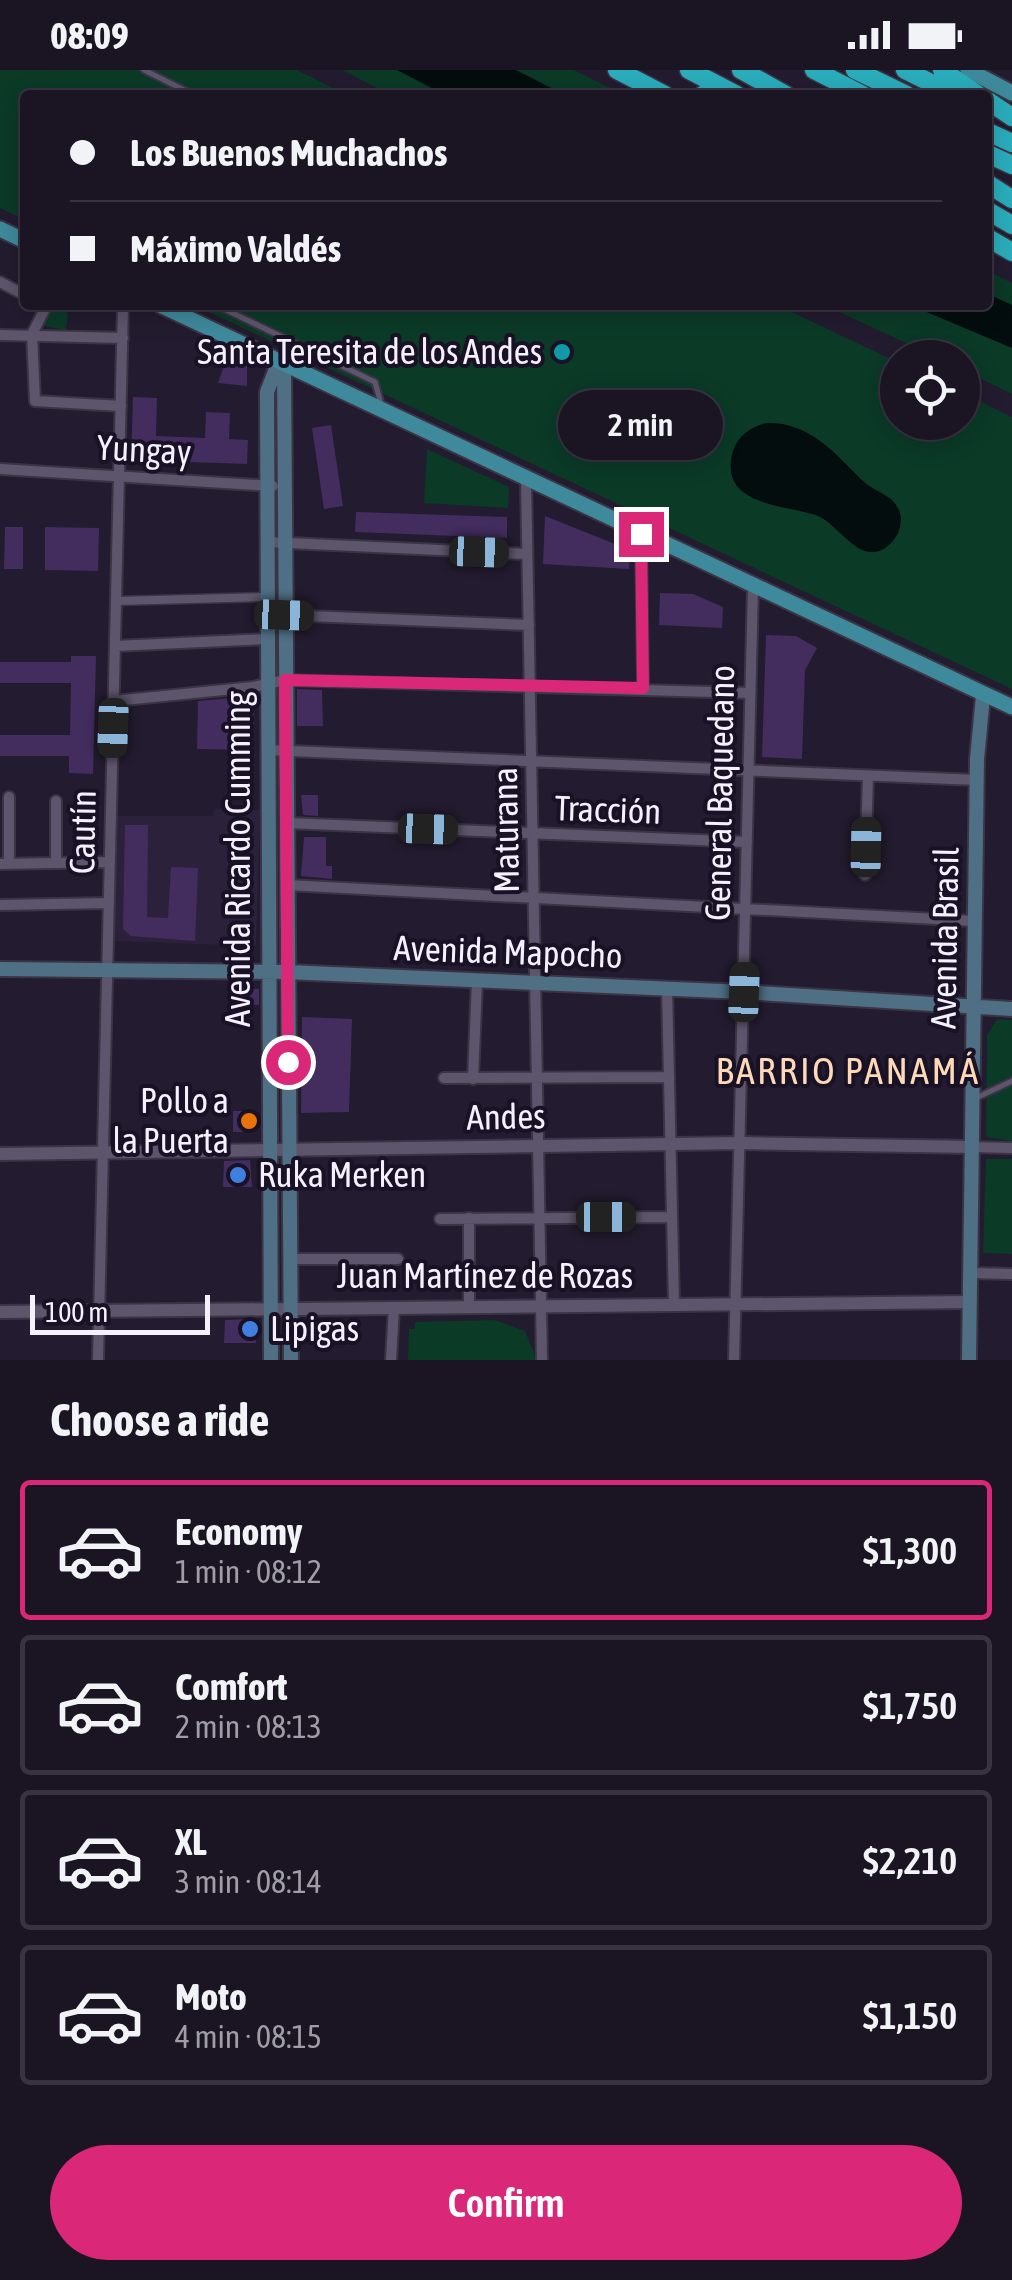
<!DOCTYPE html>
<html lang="en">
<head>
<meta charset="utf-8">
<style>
  body { margin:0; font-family:"Asap Condensed",sans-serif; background:#231d2b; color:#f1f3f6; height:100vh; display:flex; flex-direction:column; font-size:38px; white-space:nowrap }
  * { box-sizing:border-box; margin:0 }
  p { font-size:32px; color:#9f9ea6 }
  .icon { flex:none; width:55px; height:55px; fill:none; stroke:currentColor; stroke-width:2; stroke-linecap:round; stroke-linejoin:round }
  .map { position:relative; height:1290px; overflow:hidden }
  .panel { display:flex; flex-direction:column; background:#1a1423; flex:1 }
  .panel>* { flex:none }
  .banner { position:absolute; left:20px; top:20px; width:972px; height:220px; border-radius:10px; box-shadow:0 5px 25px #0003,0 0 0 2px #383341; display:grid; align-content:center; height:220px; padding:0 50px; background:#1a1423 }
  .tools { position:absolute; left:880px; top:270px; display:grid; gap:20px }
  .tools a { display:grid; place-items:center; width:100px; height:100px; border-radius:50%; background:#1a1423; box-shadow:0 5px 25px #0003,0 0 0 2px #383341; font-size:50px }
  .scale { position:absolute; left:30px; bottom:25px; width:180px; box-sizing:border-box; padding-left:10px; border:5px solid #f5f0fe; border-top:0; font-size:28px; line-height:35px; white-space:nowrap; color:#f5f0fe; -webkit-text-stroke:8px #191125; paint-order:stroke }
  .end { position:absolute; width:45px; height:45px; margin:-22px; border:12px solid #db2777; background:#fff; box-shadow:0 0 0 5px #fff }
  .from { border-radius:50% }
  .bubble { position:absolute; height:70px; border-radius:35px; background:#1a1423; box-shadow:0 5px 25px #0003,0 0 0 2px #383341; font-size:32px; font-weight:600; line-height:70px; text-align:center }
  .car { position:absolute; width:30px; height:60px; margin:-30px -15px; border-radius:12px; box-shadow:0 0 8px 2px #0007; background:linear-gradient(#222 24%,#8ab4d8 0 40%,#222 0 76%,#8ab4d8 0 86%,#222 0) }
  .banner b { display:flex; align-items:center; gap:35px; height:95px; font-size:38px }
  .banner b+b { border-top:2px solid #383341 }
  .banner i { width:25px; height:25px; background:#f1f3f6 }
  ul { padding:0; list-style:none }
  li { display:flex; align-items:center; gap:30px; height:140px; margin:0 20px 15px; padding:0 30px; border:5px solid #383341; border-radius:10px }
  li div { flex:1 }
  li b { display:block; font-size:38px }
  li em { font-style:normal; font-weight:600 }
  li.active { border-color:#db2777 }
  li>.icon { width:90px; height:90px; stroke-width:1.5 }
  h2 { padding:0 50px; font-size:45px; line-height:120px }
  .button { display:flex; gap:20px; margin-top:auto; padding:20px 50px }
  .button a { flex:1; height:115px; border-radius:60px; background:#db2777; color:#fff; font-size:40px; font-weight:600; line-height:115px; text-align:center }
  .status { display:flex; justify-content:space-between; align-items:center; height:70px; padding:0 50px; background:#1a1423; direction:ltr }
  .status svg { height:28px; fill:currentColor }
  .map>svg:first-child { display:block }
</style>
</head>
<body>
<div class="status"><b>08:09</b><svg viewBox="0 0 49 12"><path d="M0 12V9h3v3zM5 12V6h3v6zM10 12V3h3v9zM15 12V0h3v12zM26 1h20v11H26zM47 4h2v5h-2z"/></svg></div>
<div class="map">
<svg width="1012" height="1290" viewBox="0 0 1012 1290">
  <rect width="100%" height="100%" fill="#231b2f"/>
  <!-- built -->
  <path fill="#2c213b" d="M214 739 260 740 256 876 114 871 118 746H213Z"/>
  <!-- green -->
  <path fill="#0b3a27" d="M0 0H297L347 25H25V150L0 138Z
    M342 0H574L624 25H391Z
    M988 201 1012 213V324L963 300 962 288 936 287 824 235H988Z
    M49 235 68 243 66 260 39 255Z
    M194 235H777L897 292 898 352H962L963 323 1012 347V619Z
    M427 379 509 417 508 438 424 433Z
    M997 949 1012 950V1071L986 1067 987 965Z
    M986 1089H1012V1184L983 1183Z
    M495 1250 525 1261 537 1290H408L409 1259H415V1252Z"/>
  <!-- water -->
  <path fill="#040d0e" d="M397 0H516L565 25H445Z
    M988 224 1012 235V278L910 235H988Z
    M767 353C809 352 835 383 862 410 877 425 896 423 901 447 901 458 898 467 889 475 861 499 841 456 818 446 786 434 717 437 733 381 738 365 752 356 767 353Z"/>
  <!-- building -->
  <path fill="#422d5e" d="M235 285 247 293V316L218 313 225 293 230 295Z
    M133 327 157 328 156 366 205 368 206 342 230 343 229 369 248 370 247 394 131 390Z
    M331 355 343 436 324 439 312 358Z
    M356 442 507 447V468L355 462Z
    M545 446 630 480 629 499 543 494Z
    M5 457H23V499H4Z
    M45 457 99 458 98 501 45 500Z
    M660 523 693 524 723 537 722 558 659 555Z
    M766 565 796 566 817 578 805 600 802 689 762 687Z
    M71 586H96L93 704 69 703V686H0V665H70L71 613H0V592H71Z
    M297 619 322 620 323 656H297Z
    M254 626 253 680 197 679 198 631Z
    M301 725H318V746L303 745Z
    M125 755H148L147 847 168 848 171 797 198 798 195 871 131 866 123 859Z
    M304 767H326V796H332V809L301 806Z
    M243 918 259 919V935L243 934Z
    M302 947 352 949 349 1042 301 1043Z
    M233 1041H254L250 1062H233Z
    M250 1090 252 1117H223L224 1091Z
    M253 1249 256 1273H224L225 1250Z"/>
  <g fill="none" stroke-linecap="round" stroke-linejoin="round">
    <defs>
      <path id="service" d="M144 0 194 25
        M216 235 375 312 381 334
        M976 1028 1012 1011"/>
      <path id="pedestrian" d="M116 531 267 527"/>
      <path id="minor" d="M0 212 25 225
        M47 235 32 264 35 331 121 336
        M0 265 123 268
        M0 399 273 416
        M526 409 542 1290
        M641 463 643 618
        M267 472 527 484
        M284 545 529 555
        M115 576 267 569
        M114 631 253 617 285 610 750 623
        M267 680 977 710
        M9 727V793
        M287 753 747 772
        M56 793V731
        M0 794 110 792
        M865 805 868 706
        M287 815 975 851
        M0 835 109 833
        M667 918 674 1235
        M444 1008 669 1007
        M473 1009 477 911
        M973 1077 1012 1078
        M469 1148V1237
        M440 1149 672 1147
        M290 1189H398
        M971 1203 1012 1204
        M98 1290 123 235
        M391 1290 394 1237
        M734 1290 753 517"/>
      <path id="tertiary" d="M0 1084 740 1073 973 1077
        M0 1242 970 1232"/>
      <path id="secondary" d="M284 294 291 1290
        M0 899 287 902 744 922 1012 939
        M271 1290 267 322 279 291
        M969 1290 977 689 983 626"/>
      <path id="primary" d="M968 0 1012 23
        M0 159 25 171
        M160 235 1012 637"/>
      <path id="motorway" d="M617 0 665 25
        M689 0 737 25
        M741 0 786 25
        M814 0 863 25
        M855 0 907 25
        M905 0 955 25
        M942 0 978 25
        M704 24 705 25
        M988 31 1012 47
        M988 62 1012 73
        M988 84 1012 95
        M988 114 1012 129
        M988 141 1012 155
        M988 168 1012 182"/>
    </defs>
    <!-- service casing -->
    <use href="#service" stroke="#3b3444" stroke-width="9"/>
    <!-- pedestrian casing -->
    <use href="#pedestrian" stroke="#3b3444" stroke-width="11"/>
    <!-- minor casing -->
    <use href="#minor" stroke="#3b3444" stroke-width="14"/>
    <!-- tertiary casing -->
    <use href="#tertiary" stroke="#3b3444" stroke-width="16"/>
    <!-- secondary casing -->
    <use href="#secondary" stroke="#3b3444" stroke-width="18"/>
    <!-- primary casing -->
    <use href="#primary" stroke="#3b3444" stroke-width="19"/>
    <!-- motorway casing -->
    <use href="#motorway" stroke="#3b3444" stroke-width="21"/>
    <!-- service -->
    <use href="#service" stroke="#5d556c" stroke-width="5"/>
    <!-- pedestrian -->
    <use href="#pedestrian" stroke="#5d556c" stroke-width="8"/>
    <!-- minor -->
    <use href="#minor" stroke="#5d556c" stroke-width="10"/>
    <!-- tertiary -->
    <use href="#tertiary" stroke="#5d556c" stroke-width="12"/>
    <!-- secondary -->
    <use href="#secondary" stroke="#4e6f84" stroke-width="14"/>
    <!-- primary -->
    <use href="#primary" stroke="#3e8a9c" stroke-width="15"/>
    <!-- motorway -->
    <use href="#motorway" stroke="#2aadbc" stroke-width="18"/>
  </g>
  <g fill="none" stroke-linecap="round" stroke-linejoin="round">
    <!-- route -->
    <path stroke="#db2777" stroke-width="12" d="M288 992 285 610 643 618 641 464"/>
  </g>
  <!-- markers -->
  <circle fill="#0f9aa8" stroke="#191125" stroke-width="4" cx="562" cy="282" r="10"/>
  <circle fill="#e8710a" stroke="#191125" stroke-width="4" cx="249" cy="1051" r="10"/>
  <g fill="#3f7fe0" stroke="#191125" stroke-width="4">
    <circle cx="238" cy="1105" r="10"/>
    <circle cx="250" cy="1259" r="10"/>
  </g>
  <g text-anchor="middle" stroke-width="8" stroke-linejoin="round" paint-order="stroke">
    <!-- poi labels -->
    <g font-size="35" fill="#f5f0fe" stroke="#191125" text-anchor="end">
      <text x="542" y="294">Santa Teresita de los Andes</text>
      <text x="229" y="1043">Pollo a<tspan x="229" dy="40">la Puerta</tspan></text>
      <text x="258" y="1117" text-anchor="start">Ruka Merken</text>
      <text x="270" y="1271" text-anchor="start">Lipigas</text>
    </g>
    <!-- street labels -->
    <g font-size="35" fill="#f5f0fe" stroke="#191125">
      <text transform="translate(144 380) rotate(3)" y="12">Yungay</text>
      <text transform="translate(720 723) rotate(-89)" y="12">General Baquedano</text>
      <text transform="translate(608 740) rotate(2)" y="12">Tracción</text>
      <text transform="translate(506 760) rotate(-91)" y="12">Maturana</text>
      <text transform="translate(83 762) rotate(-89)" y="12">Cautín</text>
      <text transform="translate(238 789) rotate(-90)" y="12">Avenida Ricardo Cumming</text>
      <text transform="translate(945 868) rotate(-89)" y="12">Avenida Brasil</text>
      <text transform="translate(508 882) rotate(2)" y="12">Avenida Mapocho</text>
      <text transform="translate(506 1047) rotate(-1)" y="12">Andes</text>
      <text x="485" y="1218">Juan Martínez de Rozas</text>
    </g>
    <!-- neighbourhood labels -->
    <g font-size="38" letter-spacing="2.5" fill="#fdd9b7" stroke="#191125">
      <text x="848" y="1014">BARRIO PANAMÁ</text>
    </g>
  </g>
</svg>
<div class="tools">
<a><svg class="icon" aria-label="locate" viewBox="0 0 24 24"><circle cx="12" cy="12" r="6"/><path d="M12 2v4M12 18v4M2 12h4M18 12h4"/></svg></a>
</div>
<div class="scale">100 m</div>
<i class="end from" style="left:288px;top:992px"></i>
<i class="end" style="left:641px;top:464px"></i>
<div class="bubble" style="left:558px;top:320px;width:165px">2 min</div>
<i class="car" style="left:479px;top:482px;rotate:92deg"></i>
<i class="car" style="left:284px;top:545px;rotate:92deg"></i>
<i class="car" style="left:113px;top:658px;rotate:182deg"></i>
<i class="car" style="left:428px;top:759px;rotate:92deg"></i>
<i class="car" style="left:866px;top:777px;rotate:1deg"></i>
<i class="car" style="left:744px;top:922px;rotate:2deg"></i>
<i class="car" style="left:606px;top:1147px;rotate:90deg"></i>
<div class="banner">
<b><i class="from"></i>Los Buenos Muchachos</b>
<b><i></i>Máximo Valdés</b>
</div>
</div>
<section class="panel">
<h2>Choose a ride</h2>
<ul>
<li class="active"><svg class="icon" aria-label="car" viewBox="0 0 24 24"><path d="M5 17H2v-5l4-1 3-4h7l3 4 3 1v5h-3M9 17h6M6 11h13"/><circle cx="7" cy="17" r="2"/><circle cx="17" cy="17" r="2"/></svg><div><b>Economy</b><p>1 min · 08:12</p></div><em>$1,300</em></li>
<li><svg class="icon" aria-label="car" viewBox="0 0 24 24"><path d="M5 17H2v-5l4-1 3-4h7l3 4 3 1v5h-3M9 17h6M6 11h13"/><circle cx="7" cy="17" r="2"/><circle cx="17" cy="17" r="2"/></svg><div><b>Comfort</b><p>2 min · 08:13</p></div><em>$1,750</em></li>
<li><svg class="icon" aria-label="car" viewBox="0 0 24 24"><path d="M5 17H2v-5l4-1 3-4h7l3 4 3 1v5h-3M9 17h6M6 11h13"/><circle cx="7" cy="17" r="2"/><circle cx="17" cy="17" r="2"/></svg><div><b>XL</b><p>3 min · 08:14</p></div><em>$2,210</em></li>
<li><svg class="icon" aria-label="car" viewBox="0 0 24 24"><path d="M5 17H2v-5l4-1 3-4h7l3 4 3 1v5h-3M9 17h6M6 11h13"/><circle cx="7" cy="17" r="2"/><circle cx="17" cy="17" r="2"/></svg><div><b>Moto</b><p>4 min · 08:15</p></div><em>$1,150</em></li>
</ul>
<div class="button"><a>Confirm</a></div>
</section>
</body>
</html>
